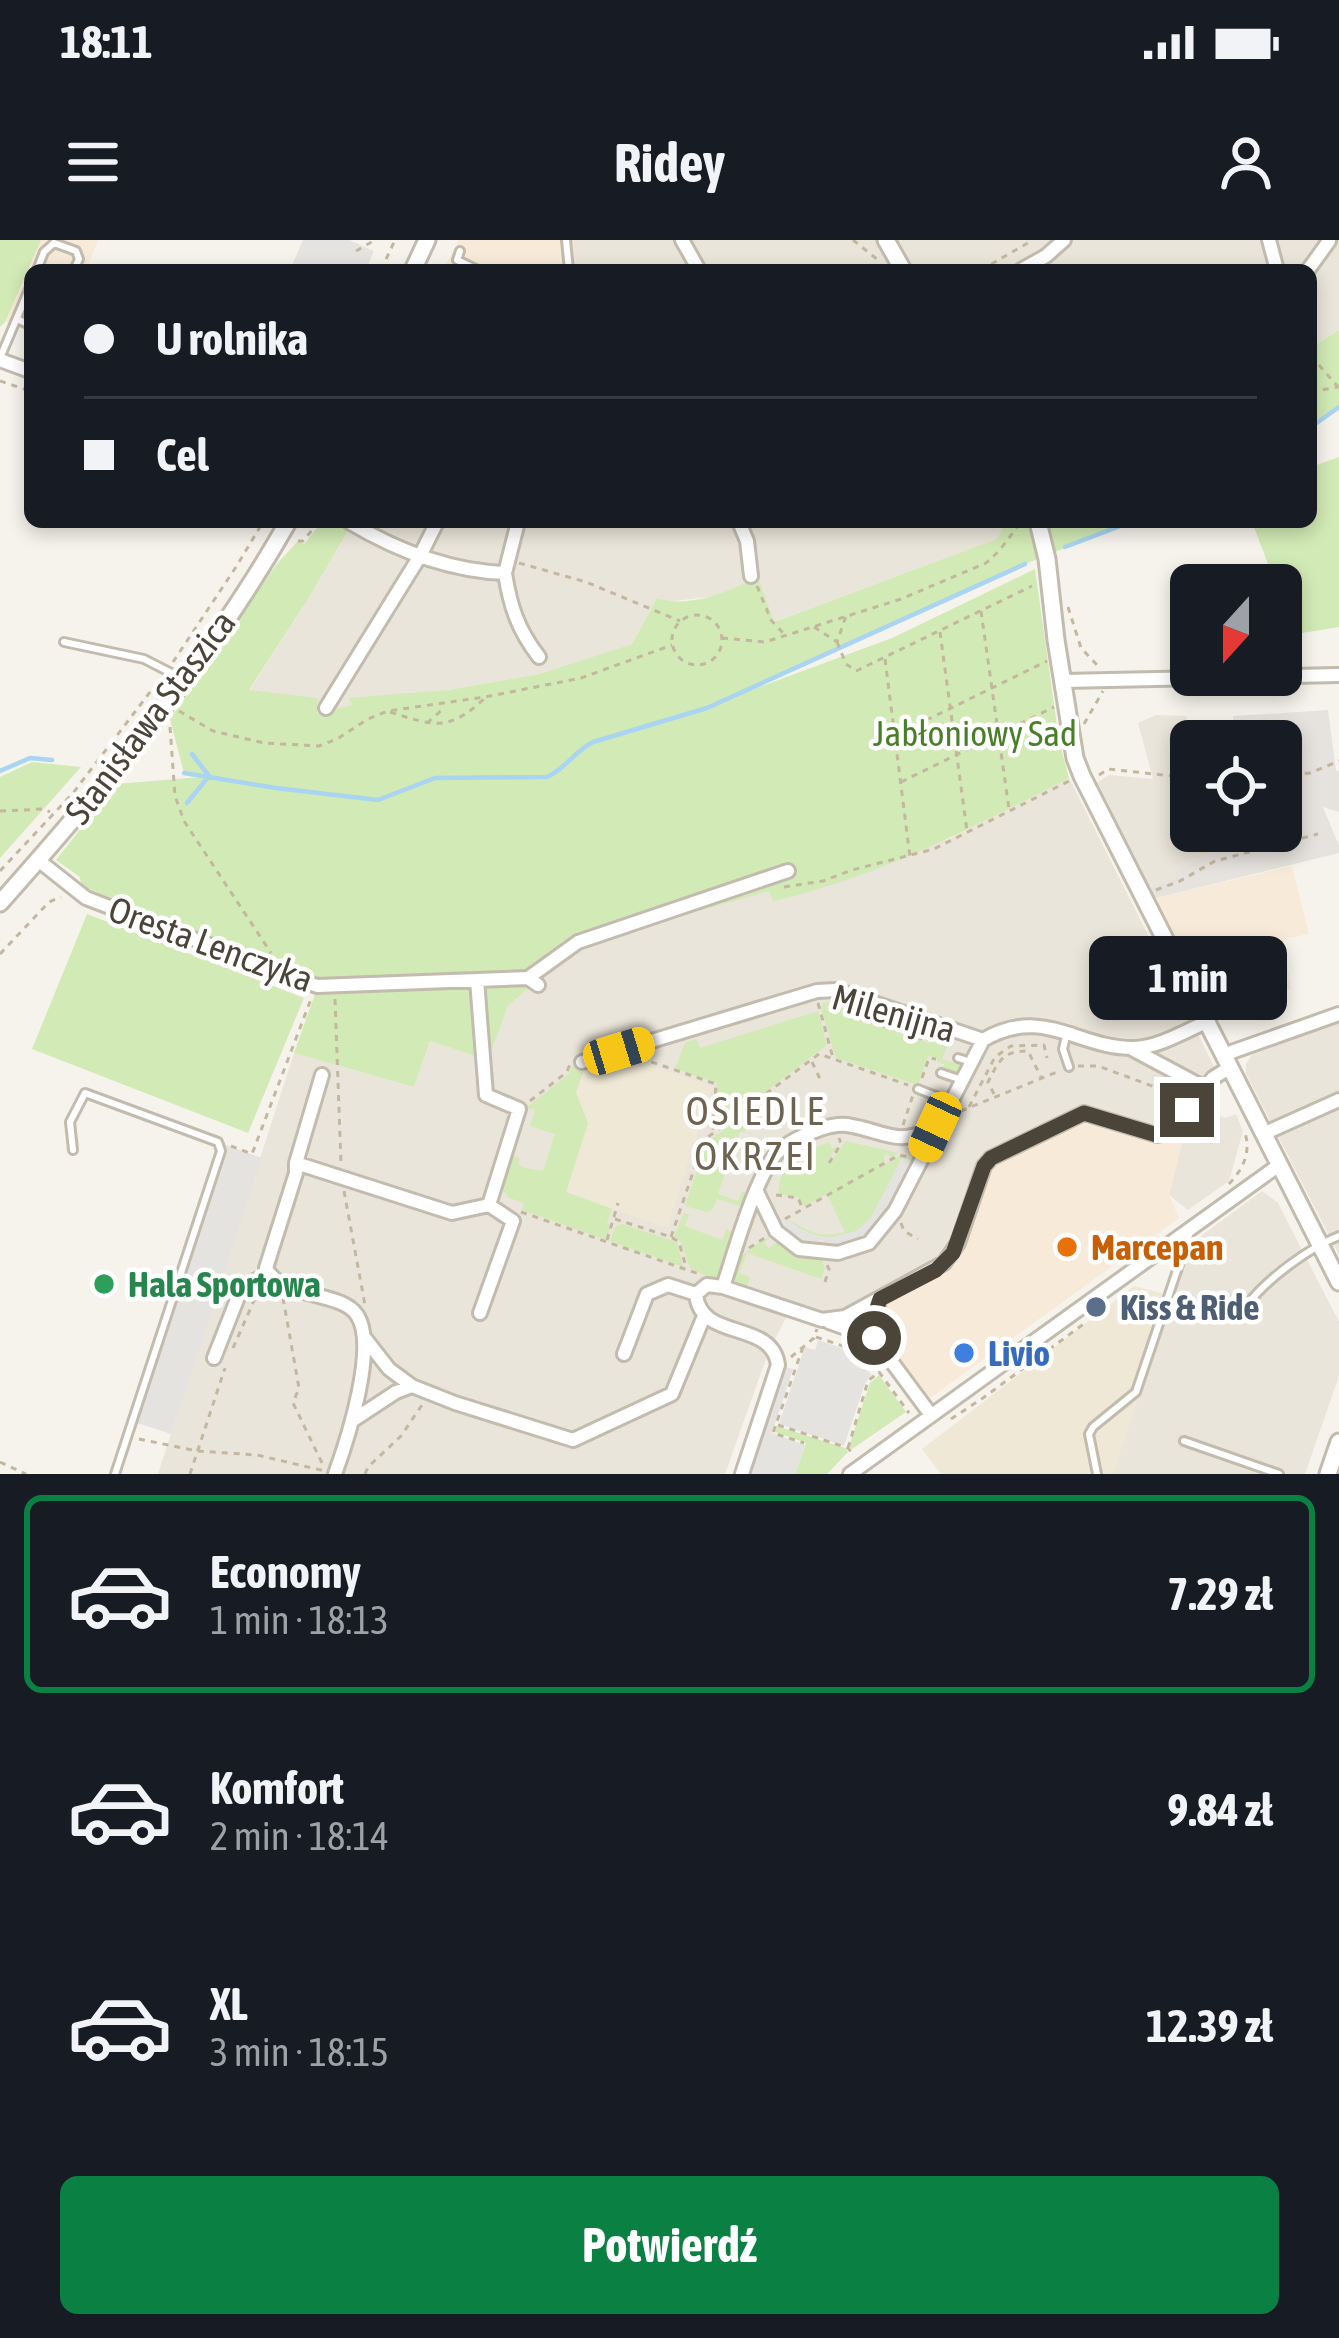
<!DOCTYPE html>
<html lang="pl">
<head>
<meta charset="utf-8">
<style>
  body { margin:0; font-family:"Asap Condensed",sans-serif; background:#242831; color:#f1f3f6; height:100vh; display:flex; flex-direction:column; font-size:45px; white-space:nowrap }
  * { box-sizing:border-box; margin:0 }
  p { font-size:39px; color:#9ea1a6 }
  .icon { flex:none; width:66px; height:66px; fill:none; stroke:currentColor; stroke-width:2; stroke-linecap:round; stroke-linejoin:round }
  .map { position:relative; height:1234px; overflow:hidden }
  .details { display:flex; flex-direction:column; background:#171b24; flex:1 }
  .details>* { flex:none }
  .hud { position:absolute; left:24px; top:24px; width:1293px; height:264px; border-radius:18px; box-shadow:0 6px 18px #0003; display:grid; align-content:center; height:264px; padding:0 60px; background:#171b24 }
  .needle { width:78px; rotate:201deg }
  .buttons { position:absolute; left:1170px; top:324px; display:grid; gap:24px }
  .buttons a { display:grid; place-items:center; width:132px; height:132px; border-radius:18px; background:#171b24; box-shadow:0 6px 18px #0003; font-size:60px }
  .end { position:absolute; width:54px; height:54px; margin:-27px; border:15px solid #4b4439; background:#fff; box-shadow:0 0 0 6px #fff }
  .from { border-radius:50% }
  .bubble { position:absolute; height:84px; border-radius:18px; background:#171b24; box-shadow:0 6px 18px #0003; font-size:39px; font-weight:700; line-height:84px; text-align:center }
  .car { position:absolute; width:36px; height:72px; margin:-36px -18px; border-radius:15px; box-shadow:0 0 9px 3px #0007; background:linear-gradient(#f5c518 24%,#345 0 40%,#f5c518 0 76%,#345 0 86%,#f5c518 0) }
  .hud b { display:flex; align-items:center; gap:42px; height:114px; font-size:45px }
  .hud b+b { border-top:3px solid #363941 }
  .hud i { width:30px; height:30px; background:#f1f3f6 }
  ul { padding:21px 0 0; list-style:none }
  li { display:flex; align-items:center; gap:36px; height:198px; margin:0 24px 18px; padding:0 36px; border:6px solid transparent; border-radius:18px }
  li div { flex:1 }
  li b { display:block; font-size:45px }
  li em { font-style:normal; font-weight:700 }
  li.current { border-color:#0b8043 }
  li>.icon { width:108px; height:108px; stroke-width:1.5 }
  .button { display:flex; gap:24px; margin-top:auto; padding:24px 60px }
  .button a { flex:1; height:138px; border-radius:18px; background:#0b8043; color:#fff; font-size:48px; font-weight:700; line-height:138px; text-align:center }
  .status { display:flex; justify-content:space-between; align-items:center; height:84px; padding:0 60px; background:#171b24; direction:ltr }
  .status svg { height:33px; fill:currentColor }
  header { display:flex; justify-content:space-between; align-items:center; height:156px; padding:0 60px; background:#171b24; font-size:54px; font-weight:700 }
  .map>svg:first-child { display:block }
</style>
</head>
<body>
<div class="status"><b>18:11</b><svg viewBox="0 0 49 12"><path d="M0 12V9h3v3zM5 12V6h3v6zM10 12V3h3v9zM15 12V0h3v12zM26 1h20v11H26zM47 4h2v5h-2z"/></svg></div>
<header><svg class="icon" aria-label="menu" viewBox="0 0 24 24"><path d="M4 6h16M4 12h16M4 18h16"/></svg>Ridey<svg class="icon" aria-label="person" viewBox="0 0 24 24"><circle cx="12" cy="8" r="4"/><path d="M4 21q1-7 8-7t8 7"/></svg></header>
<div class="map">
<svg width="1339" height="1234" viewBox="0 0 1339 1234">
  <rect width="100%" height="100%" fill="#f6f3ec"/>
  <!-- residential -->
  <path fill="#eae5da" d="M561 0H1339V90L1311 108V30H564Z
    M353 282H1006L998 299 773 382 758 338 723 355 667 362 657 358 632 404 539 434 316 473 318 458 249 451 308 359Z
    M1156 475 1186 476 1193 501 1191 591H1215L1219 610 1175 631 1177 638 1149 648 1094 545 1109 535 1153 539 1138 483Z
    M1069 538 1218 834 1171 891 953 1013 845 1077 790 1070 768 1113 725 1234H158L294 813 414 847 430 801 488 820 508 766 554 726 589 702 770 650 773 660 949 599Z
    M1339 782V1015L1246 834V824L1252 815Z
    M1202 869 1225 878 1236 874 1243 891 1229 941 1188 970 1169 955 1186 886Z
    M1262 951 1278 963 1339 1082V1136L1305 1234H1112L1190 1004Z"/>
  <!-- commercial -->
  <path fill="#f7ead8" d="M40 0H98L86 30H30V92L5 82Z
    M459 0H561L564 30H443Z
    M1292 626 1309 694 1283 699 1291 749 1208 766 1155 658Z
    M1079 874 1157 895 1186 886 1169 955 1179 978 923 1163 872 1090 875 1068 944 1023 984 926Z"/>
  <!-- industrial -->
  <path fill="#e6e2dd" d="M1328 470 1336 531H1339V572L1323 567 1339 606V613L1155 658 1149 648 1176 638 1175 631 1219 610 1215 591H1281V501H1235L1233 476Z"/>
  <!-- education -->
  <path fill="#efe8d6" d="M625 816 712 847 667 988 566 952 588 883 576 853 584 829Z
    M1134 1046 1173 1056 1112 1234H941L922 1209Z"/>
  <!-- green -->
  <path fill="#d2eab5" d="M0 0H41L5 82 0 87Z
    M1339 90V167L1311 187V108Z
    M1339 217V387L1296 394 1281 357V345H1276L1252 282H1311V227Z
    M322 282H353L308 359 249 450 318 458 317 473 353 465 348 458 448 450 539 434 632 404 657 358C688 369 731 351 758 337L774 382 997 299 1006 282H1131L1025 324 732 457 892 398 1035 329 1059 500 1069 538C974 587 878 637 773 661L769 651 589 702 554 726 508 766 488 820 430 801 414 847 294 813 320 740 81 646 80 637 56 620 116 544 201 537 184 533 170 479 276 325 298 301 304 304Z
    M32 522 81 527 0 618V537Z
    M87 674 304 758 248 893 32 809Z
    M835 762 843 765 842 774 929 803 933 795 947 798 949 801 942 819 963 825 957 836 942 831 944 824 937 822V818L928 816 918 845 836 818 821 769 823 763Z
    M818 771 827 805 715 890 717 843 675 829 685 803 696 799 700 808Z
    M580 823 584 829 576 853 588 883 566 952 612 969 607 983 611 985 607 998 604 999 522 970 524 963 509 958 500 946 510 915 520 918 518 924 525 928 543 931 555 894 530 886 535 870 526 868 569 834 573 824Z
    M749 871 755 880 744 892H740L718 954 738 961 742 951 751 955 740 966 717 959 712 970 707 972 685 966 706 903Z
    M846 901 899 913 890 918 888 914 883 916 885 921 877 926 878 928 899 916 916 919 912 922 901 918C892 938 883 964 868 981 847 1006 809 1000 788 979 810 991 816 999 845 992L827 954 804 966 798 957 778 954 781 935 788 923 791 927 800 922 803 925 798 915 829 902 832 909 837 907 828 921 831 922Z
    M684 973 689 974 685 986 722 1000 727 988C742 1000 726 1022 720 1038L712 1039 690 1028 681 1002 674 996Z
    M622 984 674 1001 678 1004 683 1027 610 1001 615 987Z
    M772 995 764 1003 769 1008 778 1000 801 1016 821 1018 825 1028 821 1039 747 1013 739 1033 750 1037 747 1048 734 1043C731 1016 752 1008 772 995Z
    M879 1135 906 1172 852 1209 849 1206 870 1143Z
    M777 1186 845 1208 848 1212 827 1234H795L806 1203 775 1192Z"/>
  <!-- parking -->
  <path fill="#e5e3e0" d="M303 0H349L374 11 366 30H290Z
    M218 902 262 918 171 1194 131 1181 221 911Z
    M902 918 914 921 877 987 860 1002 834 1008 801 1004 782 988 790 981 804 992 817 997H833L856 991 870 979Z
    M818 1100 853 1112 850 1121 857 1120 872 1135 865 1143 844 1206 779 1184 805 1107 815 1110Z
    M783 1126 793 1129 772 1193 805 1205 795 1234H747Z"/>
  <g fill="none" stroke-linecap="round" stroke-linejoin="round">
    <!-- stream -->
    <path stroke="#a9d4f2" stroke-width="4.5" d="M1311 187 1339 167
      M1065 307 1131 282
      M0 531 30 518 52 520
      M184 533 276 548 378 560 435 538 547 537C565 529 575 511 593 502L707 468 1025 324
      M187 563 209 536 192 514"/>
    <defs>
      <path id="service" d="M566 0 569 30
        M460 11 457 20 478 30
        M37 30 44 12 54 3 76 11 79 19 74 30
        M17 79 30 85
        M0 118 30 47
        M64 402 144 419 181 438
        M1066 796 1063 809 1069 827
        M958 818 971 822
        M941 833 962 840
        M918 849 951 862
        M73 910 70 882 85 853 218 902 221 911 115 1234
        M1248 1064C1267 1039 1310 1007 1339 996
        M1184 1201 1279 1234
        M1097 1234 1089 1194 1093 1187 1136 1152 1190 992"/>
      <path id="minor" d="M682 0 699 30
        M1269 0 1277 30
        M1021 30 1046 16 1064 0
        M1308 30 1329 1
        M0 120 30 131
        M349 282C396 310 450 331 505 333L518 282
        M739 282 747 301 751 336
        M505 333C510 366 518 390 539 417
        M1063 441 1339 435
        M326 468 420 316 437 282
        M38 620 86 658 317 746 528 738 538 745
        M528 738 578 702 788 631
        M1132 809 1205 848
        M1223 815 1339 774
        M582 822 817 751 836 750 983 800C1043 765 1077 808 1133 808 1157 808 1184 792 1206 782
        M322 835 296 923V933L266 1028C276 1047 295 1049 315 1055 329 1059 348 1062 357 1075 378 1106 347 1201 335 1234
        M1263 894 1339 860
        M296 923 452 973 489 965 519 869 486 855 477 740
        M757 952 776 991 799 1009 838 1013 869 1003 895 971 983 800
        M723 1047 822 1080 845 1077 944 1023 958 1003 984 926 991 918 1084 873 1157 895 1171 891 1213 838 1229 828
        M696 1054C700 1102 772 1079 778 1125L742 1234
        M480 1073 513 981 489 965
        M829 1082 874 1098 931 1175
        M364 1097 389 1129 412 1146
        M874 1098 872 1083 880 1059
        M624 1114 647 1054 668 1045 696 1054 707 1045 723 1047C734 1014 756 933 779 911 790 901 806 894 820 889 829 886 837 884 847 885 886 891 896 908 936 887
        M214 1118 238 1057 249 1043 269 1035
        M355 1179 396 1152 412 1146 455 1163 573 1200 672 1154 704 1076
        M850 1234 1279 925"/>
      <path id="tertiary" d="M886 0 903 30
        M413 30 427 0
        M1038 282 1047 319 1056 400 1075 518 1082 536 1339 1042
        M0 663C106 544 209 421 288 282
        M1328 1234 1339 1202"/>
    </defs>
    <!-- service casing -->
    <use href="#service" stroke="#c2bbae" stroke-width="12"/>
    <!-- minor casing -->
    <use href="#minor" stroke="#c2bbae" stroke-width="18"/>
    <!-- tertiary casing -->
    <use href="#tertiary" stroke="#c2bbae" stroke-width="21"/>
    <!-- path -->
    <path stroke="#c4b79f" stroke-width="3" stroke-dasharray="6 6" stroke-linecap="butt" d="M853 0 878 20
      M356 11 375 0
      M381 30 395 0
      M981 30 1033 0
      M1311 116 1339 148
      M0 141 30 151
      M1311 152 1338 147
      M298 301H303L319 282
      M519 323 586 342 680 381
      M757 346 771 380 784 394
      M1068 367 1081 408 1098 426
      M981 371 1009 569
      M672 400a25 25 0 1 1 50 0a25 25 0 1 1-50 0Z
      M814 387 837 402 846 376
      M940 392 967 591
      M722 398 765 402 901 359 986 323 999 311 1021 282
      M837 402 846 424 856 431 1032 346
      M885 419 910 617
      M173 422 236 327 263 282
      M179 471 213 491 264 503 319 506 337 499 368 479 388 471 485 457 581 438 672 405
      M390 472C434 486 448 492 484 459
      M427 483 444 468
      M1084 484 1103 451
      M170 487 175 556 184 581 271 713
      M894 496 1047 421
      M1099 535 1108 529 1191 538
      M1281 536 1310 533 1339 521
      M901 542 1054 467
      M0 571 44 569 50 572
      M0 631 73 553 160 439
      M784 647 823 641 852 630 934 609 1071 540
      M1156 650 1180 641 1215 621 1318 594
      M0 714 49 662 61 657
      M335 759 341 924
      M818 763 833 818
      M846 766 844 773 928 801 929 798
      M640 818 716 844 713 892
      M812 822 822 843
      M1078 826H1098L1182 857
      M922 838 929 818 936 819
      M994 854 988 842C999 821 1002 811 1028 811L1041 837
      M530 861 567 832 570 824
      M969 867 995 817 1011 806 1044 805 1047 818
      M961 871 1057 832
      M903 885 913 855
      M231 906 252 914 311 759
      M788 920 791 925 800 920
      M829 923 841 904 839 898
      M1229 944C1243 929 1251 913 1245 893
      M344 951 365 1065
      M776 955 798 958 802 967
      M521 972 699 1034
      M615 979 671 997 679 1002 686 1027
      M785 979 899 915 909 917
      M901 983 904 991 918 999
      M671 997 704 900 819 814 908 845
      M607 1000 618 963
      M749 1008 766 997
      M825 1042 829 1029 827 1025
      M283 1058 299 1148 293 1163 323 1225
      M816 1097 852 1109
      M803 1107 773 1193 804 1203
      M233 1108 256 1056
      M791 1117 814 1098 817 1089
      M867 1117 878 1130
      M951 1179 983 1158 1085 1083
      M778 1185 848 1208 852 1213
      M139 1199 197 1211 257 1215 325 1231
      M848 1208 868 1141 879 1132 909 1173
      M0 1222 26 1234
      M190 1234 225 1128
      M365 1234 368 1227 401 1196 424 1162"/>
    <!-- service -->
    <use href="#service" stroke="#fff" stroke-width="6"/>
    <!-- minor -->
    <use href="#minor" stroke="#fff" stroke-width="12"/>
    <!-- tertiary -->
    <use href="#tertiary" stroke="#fff" stroke-width="15"/>
  </g>
  <g fill="none" stroke-linecap="round" stroke-linejoin="round">
    <!-- route -->
    <path stroke="#4b4439" stroke-width="15" d="M874 1098 872 1083 880 1059 936 1030 953 1013 984 926 991 918 1084 873 1157 895 1171 891 1187 870"/>
  </g>
  <!-- markers -->
  <circle fill="#e8710a" stroke="#fff" stroke-width="4.5" cx="1067" cy="1007" r="12"/>
  <circle fill="#2e9e5b" stroke="#fff" stroke-width="4.5" cx="104" cy="1044" r="12"/>
  <circle fill="#5c6f8a" stroke="#fff" stroke-width="4.5" cx="1096" cy="1067" r="12"/>
  <circle fill="#3f7fe0" stroke="#fff" stroke-width="4.5" cx="964" cy="1113" r="12"/>
  <g text-anchor="middle" stroke-width="9" stroke-linejoin="round" paint-order="stroke">
    <!-- street labels -->
    <g font-size="36" fill="#4b4439" stroke="#fff">
      <text transform="translate(150 477) rotate(-53)" y="13">Stanisława Staszica</text>
      <text transform="translate(211 704) rotate(20)" y="13">Oresta Lenczyka</text>
      <text transform="translate(894 773) rotate(16)" y="13">Milenijna</text>
    </g>
    <!-- park labels -->
    <g font-size="36" fill="#4a7f2a" stroke="#fff">
      <text x="975" y="506">Jabłoniowy Sad</text>
    </g>
    <!-- food labels -->
    <g font-size="36" font-weight="bold" fill="#c56008" stroke="#fff" text-anchor="start">
      <text x="1091" y="1020">Marcepan</text>
    </g>
    <!-- leisure labels -->
    <g font-size="36" font-weight="bold" fill="#27864d" stroke="#fff" text-anchor="start">
      <text x="128" y="1057">Hala Sportowa</text>
    </g>
    <!-- service labels -->
    <g font-size="36" font-weight="bold" fill="#4e5e75" stroke="#fff" text-anchor="start">
      <text x="1120" y="1080">Kiss &amp; Ride</text>
    </g>
    <!-- shop labels -->
    <g font-size="36" font-weight="bold" fill="#366cbe" stroke="#fff" text-anchor="start">
      <text x="988" y="1126">Livio</text>
    </g>
    <!-- neighbourhood labels -->
    <g font-size="39" letter-spacing="3" fill="#6e6250" stroke="#fff">
      <text x="756" y="885">OSIEDLE<tspan x="756" dy="45">OKRZEI</tspan></text>
    </g>
  </g>
</svg>
<div class="buttons">
<a><svg class="needle" viewBox="-14 -14 28 28"><path d="M0-13l5 13h-10z" fill="#e53935"/><path d="M0 13l5-13h-10z" fill="#9ea1a6"/></svg></a>
<a><svg class="icon" aria-label="locate" viewBox="0 0 24 24"><circle cx="12" cy="12" r="6"/><path d="M12 2v4M12 18v4M2 12h4M18 12h4"/></svg></a>
</div>
<i class="end from" style="left:874px;top:1098px"></i>
<i class="end" style="left:1187px;top:870px"></i>
<div class="bubble" style="left:1089px;top:696px;width:198px">1 min</div>
<i class="car" style="left:619px;top:811px;rotate:73deg"></i>
<i class="car" style="left:935px;top:887px;rotate:205deg"></i>
<div class="hud">
<b><i class="from"></i>U rolnika</b>
<b><i></i>Cel</b>
</div>
</div>
<section class="details">
<ul>
<li class="current"><svg class="icon" aria-label="car" viewBox="0 0 24 24"><path d="M5 17H2v-5l4-1 3-4h7l3 4 3 1v5h-3M9 17h6M6 11h13"/><circle cx="7" cy="17" r="2"/><circle cx="17" cy="17" r="2"/></svg><div><b>Economy</b><p>1 min · 18:13</p></div><em>7.29 zł</em></li>
<li><svg class="icon" aria-label="car" viewBox="0 0 24 24"><path d="M5 17H2v-5l4-1 3-4h7l3 4 3 1v5h-3M9 17h6M6 11h13"/><circle cx="7" cy="17" r="2"/><circle cx="17" cy="17" r="2"/></svg><div><b>Komfort</b><p>2 min · 18:14</p></div><em>9.84 zł</em></li>
<li><svg class="icon" aria-label="car" viewBox="0 0 24 24"><path d="M5 17H2v-5l4-1 3-4h7l3 4 3 1v5h-3M9 17h6M6 11h13"/><circle cx="7" cy="17" r="2"/><circle cx="17" cy="17" r="2"/></svg><div><b>XL</b><p>3 min · 18:15</p></div><em>12.39 zł</em></li>
</ul>
<div class="button"><a>Potwierdź</a></div>
</section>
</body>
</html>
